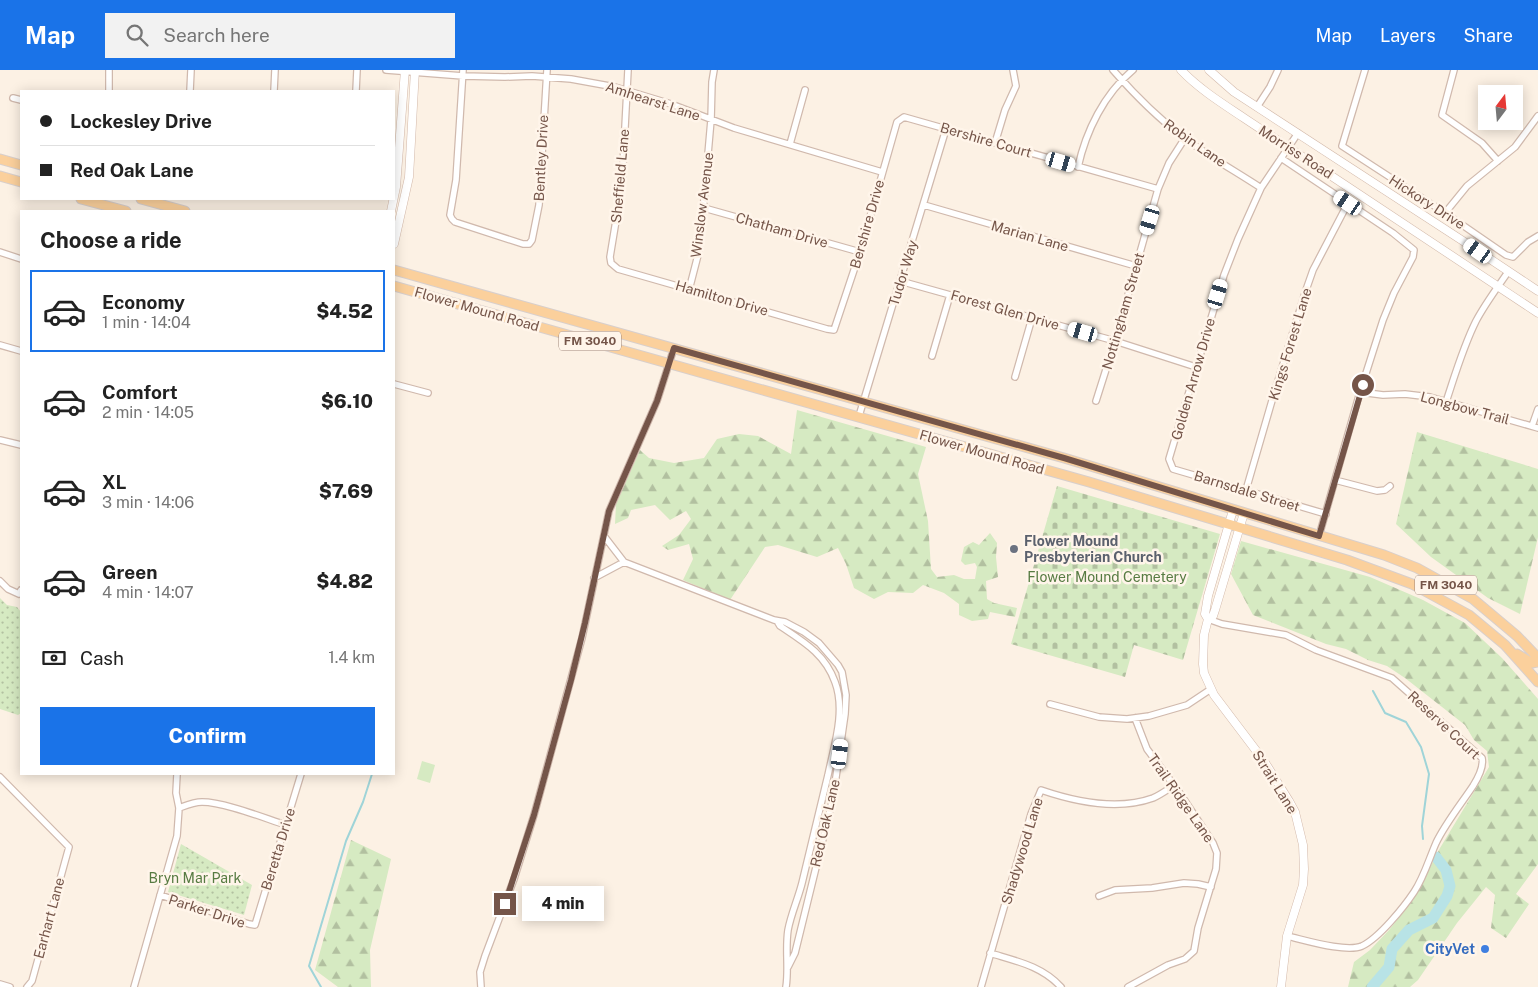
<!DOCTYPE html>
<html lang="en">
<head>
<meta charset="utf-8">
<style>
  body { margin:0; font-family:"Public Sans",sans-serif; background:#f2f2f2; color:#222; height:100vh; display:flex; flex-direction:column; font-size:19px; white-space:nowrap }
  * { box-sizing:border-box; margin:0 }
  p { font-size:16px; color:#767676 }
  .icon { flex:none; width:28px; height:28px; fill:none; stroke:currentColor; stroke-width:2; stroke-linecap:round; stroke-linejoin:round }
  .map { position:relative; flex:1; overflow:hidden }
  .side { position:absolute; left:20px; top:140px; width:375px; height:565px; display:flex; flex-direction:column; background:#fff; border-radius:0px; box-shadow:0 2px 12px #0003 }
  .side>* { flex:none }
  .top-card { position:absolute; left:20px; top:20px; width:375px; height:110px; border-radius:0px; box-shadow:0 2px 12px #0003; display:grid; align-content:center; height:110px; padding:0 20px; background:#fff }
  .needle { width:32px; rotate:16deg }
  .buttons { position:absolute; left:1478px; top:15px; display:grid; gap:10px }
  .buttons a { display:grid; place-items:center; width:45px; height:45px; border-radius:0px; background:#fff; box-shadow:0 2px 12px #0003; font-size:25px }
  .end { position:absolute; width:22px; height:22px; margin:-11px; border:6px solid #755549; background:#fff; box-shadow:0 0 0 2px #fff }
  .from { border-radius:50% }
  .bubble { position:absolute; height:35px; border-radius:0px; background:#fff; box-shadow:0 2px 12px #0003; font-size:16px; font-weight:800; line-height:35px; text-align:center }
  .car { position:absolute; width:15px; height:30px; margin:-15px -8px; border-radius:6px; box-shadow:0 0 4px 1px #0007; background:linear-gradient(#fff 24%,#345 0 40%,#fff 0 76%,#345 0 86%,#fff 0) }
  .top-card b { display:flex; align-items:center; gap:18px; height:48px; font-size:19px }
  .top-card b+b { border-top:1px solid #e0e0e0 }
  .top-card i { width:12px; height:12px; background:#222 }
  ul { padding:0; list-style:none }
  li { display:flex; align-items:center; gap:15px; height:82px; margin:0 10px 8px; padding:0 10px; border:2px solid transparent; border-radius:0px }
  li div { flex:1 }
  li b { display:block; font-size:19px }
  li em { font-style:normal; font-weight:800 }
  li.active { border-color:#1a73e8 }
  li>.icon { width:45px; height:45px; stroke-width:1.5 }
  h2 { padding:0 20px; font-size:22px; line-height:60px }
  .pay { display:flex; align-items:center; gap:12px; height:55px; padding:0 20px; font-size:19px }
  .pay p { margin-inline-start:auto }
  .primary-button { display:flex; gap:10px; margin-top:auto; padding:10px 20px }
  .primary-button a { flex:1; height:58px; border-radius:0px; background:#1a73e8; color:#fff; font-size:20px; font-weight:800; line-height:58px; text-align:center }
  header { display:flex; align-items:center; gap:30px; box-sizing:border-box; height:70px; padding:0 25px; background:#1a73e8; color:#fff }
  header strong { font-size:24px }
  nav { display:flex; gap:28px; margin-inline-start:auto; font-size:18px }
  .search { width:350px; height:45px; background:#f2f2f2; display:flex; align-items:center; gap:12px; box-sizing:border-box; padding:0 18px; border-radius:0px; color:#767676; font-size:19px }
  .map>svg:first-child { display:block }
</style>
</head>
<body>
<header>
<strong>Map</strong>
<div class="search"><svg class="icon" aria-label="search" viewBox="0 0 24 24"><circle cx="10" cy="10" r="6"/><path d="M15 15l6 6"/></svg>Search here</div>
<nav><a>Map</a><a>Layers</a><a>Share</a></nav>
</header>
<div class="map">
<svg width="1538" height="917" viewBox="0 0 1538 917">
  <defs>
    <pattern id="forest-firs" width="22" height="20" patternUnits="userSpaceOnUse" patternTransform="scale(1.25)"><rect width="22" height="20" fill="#d6eac2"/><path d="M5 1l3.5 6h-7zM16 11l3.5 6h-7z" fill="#b2c0a0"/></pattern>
    <pattern id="cemetery-stones" width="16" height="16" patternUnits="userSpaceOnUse" patternTransform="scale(1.25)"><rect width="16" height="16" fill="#d6eac2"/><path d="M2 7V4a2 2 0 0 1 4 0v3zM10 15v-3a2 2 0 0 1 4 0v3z" fill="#b2c0a0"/></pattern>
    <pattern id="park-dots" width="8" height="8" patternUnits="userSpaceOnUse" patternTransform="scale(1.25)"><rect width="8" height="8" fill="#d6eac2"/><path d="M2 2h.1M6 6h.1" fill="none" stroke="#b2c0a0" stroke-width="1.8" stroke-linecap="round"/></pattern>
  </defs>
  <rect width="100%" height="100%" fill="#fcf1e4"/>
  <!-- forest -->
  <path fill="url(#forest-firs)" d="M797 340 926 377 918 404 928 451 931 499 937 507 954 505 964 509H975L977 497 975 493 965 495 961 491 964 477 973 472 979 475 990 463 997 473 996 487 998 507 986 511 987 529 994 533 1017 538 1015 547 990 542 988 549 972 551 959 545V534L944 523 923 515 913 523 888 522 874 529 854 518 846 494 838 478 817 487 778 475 765 477 730 530 683 510 693 489 689 474 668 480 662 476 679 465 691 449 686 441 670 450 655 435 631 440 628 448 615 454 616 434 640 380 649 388 674 393 704 388 717 369 739 364 758 366 791 384Z
    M1417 362 1538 399V467L1520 544 1488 528 1431 487 1396 454Z
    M1241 471 1370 507 1423 530 1465 553 1502 588 1538 629V794L1516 824 1529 834 1506 868 1491 858 1495 825 1486 817 1457 853 1418 910 1410 917H1348L1354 892 1370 880 1389 860 1413 830 1440 778 1489 697 1487 681 1474 670 1465 655 1405 608 1387 596 1368 590 1346 579 1326 574 1253 545 1231 504Z
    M351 770 391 789 370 880 371 917H338L315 900Z"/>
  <!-- cemetery -->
  <path fill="url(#cemetery-stones)" d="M1057 416 1220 464 1183 590 1134 575 1125 607 1011 574Z"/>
  <!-- park -->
  <path fill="url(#park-dots)" d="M0 528 7 535 17 537 21 542V643L18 645 0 639Z
    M181 774 252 815 244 845 168 822Z"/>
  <!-- pitch -->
  <path fill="#d6eac2" d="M422 691 435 695 430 713 417 709Z"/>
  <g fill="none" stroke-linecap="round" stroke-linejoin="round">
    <!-- stream -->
    <path stroke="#9fd4d8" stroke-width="2" d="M1373 621 1385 643 1406 652 1421 677 1429 704 1422 756 1423 769
      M321 917 309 896 346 771 363 732 372 704"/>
    <!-- river -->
    <path stroke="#b8e3e6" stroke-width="11" d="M1372 917 1389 897 1392 879 1409 860 1433 848 1447 826 1450 816 1446 800 1436 787"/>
    <defs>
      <path id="street" d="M386 0 463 6 505 7 532 6 571 9 615 17 671 34 734 58 882 102
        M463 0 456 110 450 145 452 149 455 152 523 174H529L532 170 539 135 547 0
        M628 0 622 114 610 187 611 193 618 199 827 259 834 260 860 182 897 52 904 47 1158 119
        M1113 0C1134 24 1158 48 1183 67 1208 86 1235 101 1261 118
        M1365 0 1342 76 1445 143 1506 185 1513 187 1528 172 1538 166
        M1454 0 1442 45 1482 73 1498 91
        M109 21V0
        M190 21 191 0
        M274 21 275 0
        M356 21 357 0
        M13 28 21 30
        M1257 37 1270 17 1278 0
        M1298 63 1261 118 1238 169 1224 205 1169 389 1173 399 1326 444
        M995 73 1005 40 1016 16 1013 0
        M790 74 805 20
        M1281 88 1393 163 1414 180 1413 187 1394 223 1383 250 1360 322 1319 466
        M1078 97C1086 61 1104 24 1133 0
        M924 135 1136 196
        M704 138 860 182
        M1445 143 1467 116 1515 77 1538 46
        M0 182 21 189
        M900 211 1115 271 1196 297
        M689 220 698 185 702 152 711 50 712 12 714 0
        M0 275 21 281
        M932 286 950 225
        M1015 307 1032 248
        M394 314 428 323
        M1360 322 1383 325 1405 324 1430 327 1538 358
        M1096 331 1115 271 1158 119 1169 93 1185 68
        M1446 332C1455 305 1463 277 1476 251 1485 234 1497 218 1508 202
        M859 346 946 59
        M1532 356 1538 339
        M0 370 21 375
        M1335 410 1377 421 1385 420 1390 416
        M1246 420 1273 327 1306 220 1313 200 1348 133
        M604 466 624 492 774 550 785 552 804 562 819 573 838 595 842 602 846 625 845 644 833 728 795 883 788 897
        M594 508 624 492
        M0 511 8 519 19 524 21 520
        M1208 549 1222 554 1286 565 1316 580 1392 608 1482 688C1484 697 1478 708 1473 716 1461 734 1445 754 1436 773 1429 789 1424 807 1414 822 1404 837 1379 868 1362 876 1346 883 1305 870 1287 866
        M777 551 780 556C804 572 825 584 835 612 846 641 834 676 828 705 819 741 811 777 802 813 798 829 791 844 788 860 785 880 789 898 786 917
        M1050 634 1099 647 1127 649 1149 646 1187 635 1211 619
        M0 707 69 777 32 911 27 917
        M179 738C187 735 194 732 202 732 224 732 264 748 286 755
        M160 825 249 854 255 855 301 704
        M1099 826 1115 820 1152 818 1184 813 1198 814 1211 817
        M990 883C1016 891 1042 896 1061 917
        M0 914 10 917
        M134 917 177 766 179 738 176 723 177 704
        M481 917 480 902 485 886 514 809 534 745 582 568 609 441 657 331 674 278
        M981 917 1031 744 1041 720C1076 732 1117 741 1153 728 1160 725 1167 720 1173 716
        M1128 917 1168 895 1185 889 1194 881 1198 858 1216 799 1217 783 1213 773 1179 722 1147 679 1135 648"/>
      <path id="secondary" d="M1181 0C1199 19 1223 34 1244 48L1538 243
        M1209 0 1234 22 1463 171 1538 221
        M391 141 396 117 405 0
        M394 174 409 107 415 0
        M1244 443 1215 540 1213 546 1208 549 1204 565 1203 594 1204 603 1214 625 1264 691 1289 731 1295 742 1303 775 1304 799 1303 815 1287 866 1281 917
        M1208 549 1205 544 1208 526 1233 440"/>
      <path id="primary" d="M0 89 21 95
        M0 106 21 112
        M81 129 126 141
        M141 129 185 141
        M394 200 1064 388 1384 485 1417 498 1473 529 1517 566 1538 588
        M394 216 1089 412 1347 490 1412 514 1469 545 1505 575 1538 612
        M1517 584 1532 593 1538 592"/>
    </defs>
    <!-- street casing -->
    <use href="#street" stroke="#d0b9ad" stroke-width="8"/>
    <!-- secondary casing -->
    <use href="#secondary" stroke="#d3b9aa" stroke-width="9"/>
    <!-- primary casing -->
    <use href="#primary" stroke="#d8cfcc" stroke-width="11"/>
    <!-- street -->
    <use href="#street" stroke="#fff" stroke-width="5.5"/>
    <!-- secondary -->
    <use href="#secondary" stroke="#fff" stroke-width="8"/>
    <!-- primary -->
    <use href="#primary" stroke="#fbd09c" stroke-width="9"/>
  </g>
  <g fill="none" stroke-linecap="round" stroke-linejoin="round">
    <!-- route -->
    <path stroke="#755549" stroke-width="6" d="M505 834 534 745 571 610 585 553 609 441 657 331 674 278 1064 388 1319 466 1363 315"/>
  </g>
  <!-- markers -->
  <circle fill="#6b7280" stroke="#fff5ea" stroke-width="2" cx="1014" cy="479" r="5"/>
  <circle fill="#3f7fe0" stroke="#fff5ea" stroke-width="2" cx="1485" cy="879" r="5"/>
  <g text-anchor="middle" stroke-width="5" stroke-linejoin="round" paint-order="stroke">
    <!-- shield labels -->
    <g fill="#fff5ea" stroke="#9e8579" stroke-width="1">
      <rect x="559" y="261.5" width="62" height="19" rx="4"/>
      <rect x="1415" y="505.5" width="62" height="19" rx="4"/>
    </g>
    <g font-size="12" font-weight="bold" fill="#755549">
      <text x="590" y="275">FM 3040</text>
      <text x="1446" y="519">FM 3040</text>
    </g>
    <!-- street labels -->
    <g font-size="14" fill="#755549" stroke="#fff5ea">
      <text transform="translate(653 31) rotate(18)" y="5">Amhearst Lane</text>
      <text transform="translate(986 70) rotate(16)" y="5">Bershire Court</text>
      <text transform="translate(1195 73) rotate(35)" y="5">Robin Lane</text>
      <text transform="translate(1296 82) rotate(33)" y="5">Morriss Road</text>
      <text transform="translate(541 88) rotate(-87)" y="5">Bentley Drive</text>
      <text transform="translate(620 106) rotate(-85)" y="5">Sheffield Lane</text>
      <text transform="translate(1427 132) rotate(33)" y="5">Hickory Drive</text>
      <text transform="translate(702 135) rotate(-83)" y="5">Winslow Avenue</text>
      <text transform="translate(867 154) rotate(-74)" y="5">Bershire Drive</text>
      <text transform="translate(782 160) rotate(16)" y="5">Chatham Drive</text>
      <text transform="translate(1030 166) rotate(16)" y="5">Marian Lane</text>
      <text transform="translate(903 203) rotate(-73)" y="5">Tudor Way</text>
      <text transform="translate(722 228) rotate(16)" y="5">Hamilton Drive</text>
      <text transform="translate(477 239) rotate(16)" y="5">Flower Mound Road</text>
      <text transform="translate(1005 240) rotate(16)" y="5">Forest Glen Drive</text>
      <text transform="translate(1123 241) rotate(-74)" y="5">Nottingham Street</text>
      <text transform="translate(1290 274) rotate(-73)" y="5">Kings Forest Lane</text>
      <text transform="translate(1193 309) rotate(-74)" y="5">Golden Arrow Drive</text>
      <text transform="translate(1465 338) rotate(15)" y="5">Longbow Trail</text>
      <text transform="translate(982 382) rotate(16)" y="5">Flower Mound Road</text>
      <text transform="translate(1247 421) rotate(17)" y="5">Barnsdale Street</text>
      <text transform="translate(1444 655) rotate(43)" y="5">Reserve Court</text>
      <text transform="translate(1275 712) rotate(58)" y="5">Strait Lane</text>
      <text transform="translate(1181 728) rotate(55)" y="5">Trail Ridge Lane</text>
      <text transform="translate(825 753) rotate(-77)" y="5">Red Oak Lane</text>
      <text transform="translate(278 779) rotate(-73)" y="5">Beretta Drive</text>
      <text transform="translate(1022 781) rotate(-73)" y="5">Shadywood Lane</text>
      <text transform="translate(207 841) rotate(18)" y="5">Parker Drive</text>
      <text transform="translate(49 848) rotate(-75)" y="5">Earhart Lane</text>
    </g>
    <!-- worship labels -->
    <g font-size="14" font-weight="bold" fill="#5b616d" stroke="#fff5ea" text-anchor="start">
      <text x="1024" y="476">Flower Mound<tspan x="1024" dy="16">Presbyterian Church</tspan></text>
    </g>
    <!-- park labels -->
    <g font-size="14" fill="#577b42" stroke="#fff5ea">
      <text x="1107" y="512">Flower Mound Cemetery</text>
      <text x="195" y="813">Bryn Mar Park</text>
    </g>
    <!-- shop labels -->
    <g font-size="14" font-weight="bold" fill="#366cbe" stroke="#fff5ea" text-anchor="end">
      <text x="1475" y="884">CityVet</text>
    </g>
  </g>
</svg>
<div class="buttons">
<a><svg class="needle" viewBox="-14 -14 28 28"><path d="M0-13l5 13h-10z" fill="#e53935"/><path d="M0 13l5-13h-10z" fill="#767676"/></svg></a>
</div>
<i class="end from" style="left:1363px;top:315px"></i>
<i class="end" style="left:505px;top:834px"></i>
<div class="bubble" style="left:522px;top:816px;width:82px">4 min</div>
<i class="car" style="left:1061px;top:92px;rotate:106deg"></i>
<i class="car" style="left:1348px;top:133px;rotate:304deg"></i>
<i class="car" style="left:1150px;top:150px;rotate:197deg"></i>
<i class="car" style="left:1478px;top:181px;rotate:305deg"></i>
<i class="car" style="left:1218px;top:224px;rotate:17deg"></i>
<i class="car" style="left:1083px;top:262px;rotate:286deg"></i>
<i class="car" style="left:840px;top:684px;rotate:7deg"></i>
<div class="top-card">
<b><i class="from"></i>Lockesley Drive</b>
<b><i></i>Red Oak Lane</b>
</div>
<section class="side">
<h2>Choose a ride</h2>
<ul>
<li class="active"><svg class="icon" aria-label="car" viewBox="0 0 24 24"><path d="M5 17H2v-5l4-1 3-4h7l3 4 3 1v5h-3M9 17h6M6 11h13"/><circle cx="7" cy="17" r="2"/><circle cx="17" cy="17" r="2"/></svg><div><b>Economy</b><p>1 min · 14:04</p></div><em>$4.52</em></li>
<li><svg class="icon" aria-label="car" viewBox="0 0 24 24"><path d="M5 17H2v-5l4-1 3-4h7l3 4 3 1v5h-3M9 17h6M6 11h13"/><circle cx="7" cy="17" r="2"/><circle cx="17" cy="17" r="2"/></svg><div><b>Comfort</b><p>2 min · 14:05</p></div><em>$6.10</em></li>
<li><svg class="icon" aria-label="car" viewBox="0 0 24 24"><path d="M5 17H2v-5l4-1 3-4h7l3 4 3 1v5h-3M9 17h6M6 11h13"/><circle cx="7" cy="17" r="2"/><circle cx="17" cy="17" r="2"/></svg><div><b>XL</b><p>3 min · 14:06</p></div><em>$7.69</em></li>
<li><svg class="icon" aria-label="car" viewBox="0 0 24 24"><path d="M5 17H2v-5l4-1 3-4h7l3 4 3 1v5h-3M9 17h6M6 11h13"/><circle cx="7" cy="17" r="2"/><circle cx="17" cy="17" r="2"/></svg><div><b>Green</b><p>4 min · 14:07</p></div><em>$4.82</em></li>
</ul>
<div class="pay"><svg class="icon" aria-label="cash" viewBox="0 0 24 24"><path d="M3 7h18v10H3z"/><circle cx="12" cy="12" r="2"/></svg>Cash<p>1.4 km</p></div>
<div class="primary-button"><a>Confirm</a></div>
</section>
</div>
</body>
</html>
